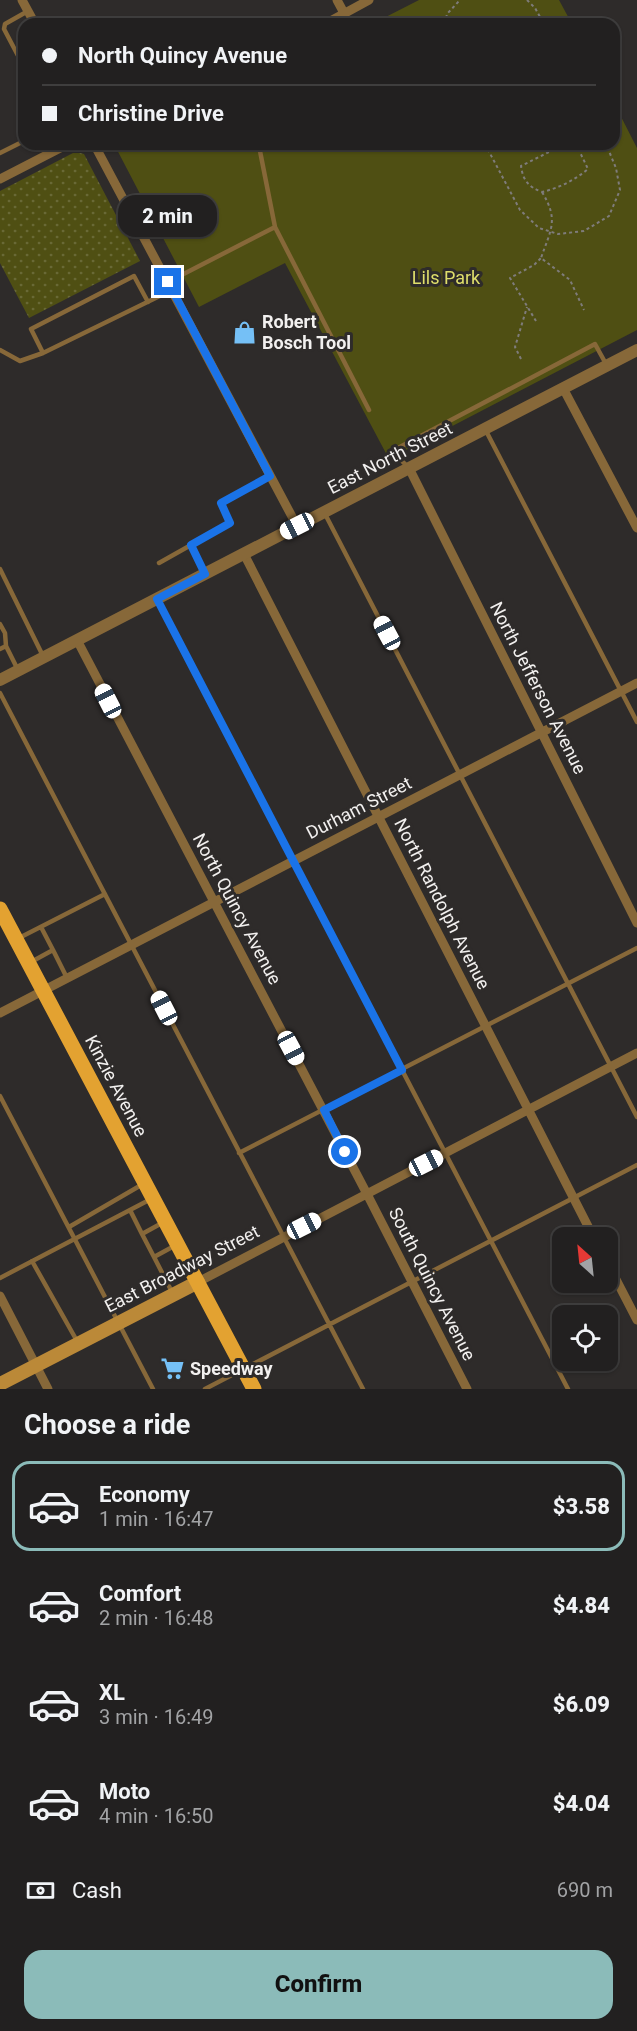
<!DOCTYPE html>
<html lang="en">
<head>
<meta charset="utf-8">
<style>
  body { margin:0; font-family:Roboto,sans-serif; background:#2a2829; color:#f1f3f6; height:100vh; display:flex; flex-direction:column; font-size:22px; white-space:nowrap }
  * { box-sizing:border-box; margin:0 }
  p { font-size:20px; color:#a2a3a5 }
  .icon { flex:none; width:33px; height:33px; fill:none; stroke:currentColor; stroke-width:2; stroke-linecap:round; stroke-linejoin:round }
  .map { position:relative; height:1389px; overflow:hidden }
  .drawer { display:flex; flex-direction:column; background:#222020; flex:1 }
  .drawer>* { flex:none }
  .guide { position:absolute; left:18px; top:18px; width:602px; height:132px; border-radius:18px; box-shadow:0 2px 4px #0004,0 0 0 2px #3f3e3e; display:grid; align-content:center; height:132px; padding:0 24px; background:#222020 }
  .needle { width:39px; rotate:333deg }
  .fabs { position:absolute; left:552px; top:1227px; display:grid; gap:12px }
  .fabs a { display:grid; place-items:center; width:66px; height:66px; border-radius:12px; background:#222020; box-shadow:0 2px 4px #0004,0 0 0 2px #3f3e3e; font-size:30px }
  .end { position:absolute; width:27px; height:27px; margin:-14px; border:8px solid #1a73e8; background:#fff; box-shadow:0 0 0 3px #fff }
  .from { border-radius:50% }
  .bubble { position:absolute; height:42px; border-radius:18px; background:#222020; box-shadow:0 2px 4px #0004,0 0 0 2px #3f3e3e; font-size:20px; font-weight:800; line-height:42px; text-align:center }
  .car { position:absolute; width:18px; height:36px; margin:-18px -9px; border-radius:8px; box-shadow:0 0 4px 2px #0007; background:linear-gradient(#fff 24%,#345 0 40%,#fff 0 76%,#345 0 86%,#fff 0) }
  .guide b { display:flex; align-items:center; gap:21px; height:57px; font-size:22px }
  .guide b+b { border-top:2px solid #3f3e3e }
  .guide i { width:15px; height:15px; background:#f1f3f6 }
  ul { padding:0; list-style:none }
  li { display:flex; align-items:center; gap:18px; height:90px; margin:0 12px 9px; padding:0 12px; border:3px solid transparent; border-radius:18px }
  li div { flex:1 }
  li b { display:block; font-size:22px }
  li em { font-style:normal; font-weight:800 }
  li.current { border-color:#8bbbb9 }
  li>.icon { width:54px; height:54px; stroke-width:1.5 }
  h2 { padding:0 24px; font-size:27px; line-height:72px }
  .pay { display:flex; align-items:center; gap:15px; height:66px; padding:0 24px; font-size:22px }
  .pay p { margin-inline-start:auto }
  .action { display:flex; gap:12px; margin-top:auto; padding:12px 24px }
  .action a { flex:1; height:69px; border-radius:18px; background:#8bbbb9; color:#111; font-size:24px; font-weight:800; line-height:69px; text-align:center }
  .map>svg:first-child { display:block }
</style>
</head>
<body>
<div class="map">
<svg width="637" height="1389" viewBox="0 0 637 1389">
  <defs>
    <pattern id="grass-dots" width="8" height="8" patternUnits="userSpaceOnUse" patternTransform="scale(1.5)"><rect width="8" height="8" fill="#4f4f13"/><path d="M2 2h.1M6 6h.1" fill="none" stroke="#696936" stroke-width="1.8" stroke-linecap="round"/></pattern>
  </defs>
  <rect width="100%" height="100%" fill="#2e2b2a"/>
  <!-- grass -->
  <path fill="url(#grass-dots)" d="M73 153H80L84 154 140 261 29 318 0 263V191Z"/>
  <!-- park -->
  <path fill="#4f4f13" d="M419 0H559L572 24H372Z
    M614 103 637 148V330L389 459 285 263 199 307 114 144H614Z"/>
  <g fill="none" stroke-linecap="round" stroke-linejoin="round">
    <!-- path -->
    <path stroke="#7f7c7b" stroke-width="2" stroke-dasharray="3 3" stroke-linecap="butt" d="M527 0 535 8 544 24
      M445 24 447 14 460 0
      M485 144 520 210 539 228 558 234 584 231 609 216 620 190 616 168 606 144
      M565 144 521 166C523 181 529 187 542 192 559 188 575 180 588 169L576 144
      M542 192C559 220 551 229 541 258L570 280 584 310
      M536 321 510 278 534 265 541 258
      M521 359 515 347 527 307"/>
    <!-- service -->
    <path stroke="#876839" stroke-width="4.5" d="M24 67 4 29 5 24 28 11
      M259 146 275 227 369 410
      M0 153 24 141
      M168 282 275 227
      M148 302 134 276 31 329 43 353 172 290
      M0 350 20 361 43 353
      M485 429 637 722
      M407 466 402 461 398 448 595 344 606 364
      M324 512 637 1117
      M159 563 191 545
      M0 569 43 656
      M204 572 191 545 230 523 221 503 271 475
      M158 601 568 1389
      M0 624 5 633 6 646
      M0 649 6 646 18 670
      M0 693 363 1389
      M19 938 105 894
      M53 950 67 978
      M31 962 53 950 41 927
      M0 1096 153 1389
      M239 1153 637 948
      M130 1210 142 1234
      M69 1227 143 1184
      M154 1257 142 1234 162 1223
      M32 1261 77 1341
      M0 1278 151 1199
      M172 1292 154 1257 176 1245
      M205 1389 637 1165"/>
    <!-- minor -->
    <path stroke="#876839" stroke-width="9" d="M22 0 35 24
      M337 0 344 13
      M325 24 369 0
      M94 144 297 526
      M0 179 68 144
      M563 388 637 528
      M409 468 637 923
      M244 554 594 1238
      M77 640 367 1194 467 1389
      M0 1013 637 683
      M608 1264 637 1320
      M198 1282 637 1053
      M0 1296 48 1389"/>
    <!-- tertiary -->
    <path stroke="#876839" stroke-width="12" d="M0 680 637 350"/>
    <!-- secondary -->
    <path stroke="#bb8938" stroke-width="14" d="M0 1384 198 1282"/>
    <!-- primary -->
    <path stroke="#e3a231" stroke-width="15" d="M0 909 254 1389"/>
  </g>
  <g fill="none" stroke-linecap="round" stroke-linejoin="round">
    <!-- route -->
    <path stroke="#1a73e8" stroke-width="8" d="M168 282 270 476 221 503 230 523 191 545 205 574 157 599 402 1070 324 1110 345 1152"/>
  </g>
  <!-- icons -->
  <defs>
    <symbol id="shop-bare" viewBox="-9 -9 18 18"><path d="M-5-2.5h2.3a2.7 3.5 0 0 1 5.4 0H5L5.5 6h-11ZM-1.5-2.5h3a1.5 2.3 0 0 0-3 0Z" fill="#75c0f6" stroke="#2e2b2a" stroke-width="2.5" paint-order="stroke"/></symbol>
    <symbol id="supermarket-bare" viewBox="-9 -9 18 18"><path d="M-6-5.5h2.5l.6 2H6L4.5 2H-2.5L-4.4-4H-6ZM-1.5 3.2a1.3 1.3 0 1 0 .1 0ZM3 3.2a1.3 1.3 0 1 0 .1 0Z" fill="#75c0f6" stroke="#2e2b2a" stroke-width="2.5" paint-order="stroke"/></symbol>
  </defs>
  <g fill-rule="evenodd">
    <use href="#shop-bare" x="228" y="316" width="33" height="33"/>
    <use href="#supermarket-bare" x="156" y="1352" width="33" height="33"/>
  </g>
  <g text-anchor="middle" stroke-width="6" stroke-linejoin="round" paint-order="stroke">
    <!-- park labels -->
    <g font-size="18" fill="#dfde6b" stroke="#2e2b2a">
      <text x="446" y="284">Lils Park</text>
    </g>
    <!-- poi labels -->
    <g font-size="18" font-weight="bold" fill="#f2f0ef" stroke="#2e2b2a" text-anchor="start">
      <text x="262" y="328">Robert<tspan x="262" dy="21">Bosch Tool</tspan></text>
      <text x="190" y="1375">Speedway</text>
    </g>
    <!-- street labels -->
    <g font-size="18" fill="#f2f0ef" stroke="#2e2b2a">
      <text transform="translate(390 458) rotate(-27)" y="6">East North Street</text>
      <text transform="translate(538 688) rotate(63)" y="6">North Jefferson Avenue</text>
      <text transform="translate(359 808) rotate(-27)" y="6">Durham Street</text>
      <text transform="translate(442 904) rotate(63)" y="6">North Randolph Avenue</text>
      <text transform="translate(237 909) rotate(62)" y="6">North Quincy Avenue</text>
      <text transform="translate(116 1086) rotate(62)" y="6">Kinzie Avenue</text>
      <text transform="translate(182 1269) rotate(-27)" y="6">East Broadway Street</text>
      <text transform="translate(432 1284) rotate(63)" y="6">South Quincy Avenue</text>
    </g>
  </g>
</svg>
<div class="fabs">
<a><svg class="needle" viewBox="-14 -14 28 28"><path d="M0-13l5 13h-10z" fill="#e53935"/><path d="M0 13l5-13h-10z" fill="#a2a3a5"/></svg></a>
<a><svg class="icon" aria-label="locate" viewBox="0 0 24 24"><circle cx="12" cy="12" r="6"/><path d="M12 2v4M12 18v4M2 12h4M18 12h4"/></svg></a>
</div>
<i class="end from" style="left:345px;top:1152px"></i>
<i class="end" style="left:168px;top:282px"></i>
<div class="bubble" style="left:118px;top:195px;width:99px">2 min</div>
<i class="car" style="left:297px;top:526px;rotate:243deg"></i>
<i class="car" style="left:387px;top:633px;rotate:332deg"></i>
<i class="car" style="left:108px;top:701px;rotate:333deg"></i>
<i class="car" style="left:164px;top:1008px;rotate:333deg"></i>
<i class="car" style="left:291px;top:1048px;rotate:152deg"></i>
<i class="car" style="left:426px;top:1163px;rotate:63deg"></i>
<i class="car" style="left:304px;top:1226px;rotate:63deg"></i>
<div class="guide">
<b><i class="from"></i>North Quincy Avenue</b>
<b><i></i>Christine Drive</b>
</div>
</div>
<section class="drawer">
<h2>Choose a ride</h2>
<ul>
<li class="current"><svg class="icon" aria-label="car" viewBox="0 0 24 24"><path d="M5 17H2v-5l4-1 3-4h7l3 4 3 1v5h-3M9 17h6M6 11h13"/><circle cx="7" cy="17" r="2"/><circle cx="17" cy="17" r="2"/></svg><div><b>Economy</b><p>1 min · 16:47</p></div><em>$3.58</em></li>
<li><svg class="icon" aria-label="car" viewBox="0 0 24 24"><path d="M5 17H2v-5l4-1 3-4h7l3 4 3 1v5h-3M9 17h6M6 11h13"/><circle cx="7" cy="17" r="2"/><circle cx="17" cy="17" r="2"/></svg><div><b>Comfort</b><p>2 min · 16:48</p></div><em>$4.84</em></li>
<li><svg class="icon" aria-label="car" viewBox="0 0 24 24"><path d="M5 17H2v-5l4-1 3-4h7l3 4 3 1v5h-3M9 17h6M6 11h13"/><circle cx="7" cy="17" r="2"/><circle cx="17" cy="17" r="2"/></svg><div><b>XL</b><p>3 min · 16:49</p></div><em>$6.09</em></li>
<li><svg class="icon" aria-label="car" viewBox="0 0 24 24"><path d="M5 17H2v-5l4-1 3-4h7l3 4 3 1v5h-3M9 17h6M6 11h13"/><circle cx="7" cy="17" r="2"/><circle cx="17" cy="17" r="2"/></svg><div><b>Moto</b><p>4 min · 16:50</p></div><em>$4.04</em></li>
</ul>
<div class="pay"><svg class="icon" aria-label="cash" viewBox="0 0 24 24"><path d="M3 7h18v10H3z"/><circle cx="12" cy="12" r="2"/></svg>Cash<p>690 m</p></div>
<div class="action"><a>Confirm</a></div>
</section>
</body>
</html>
